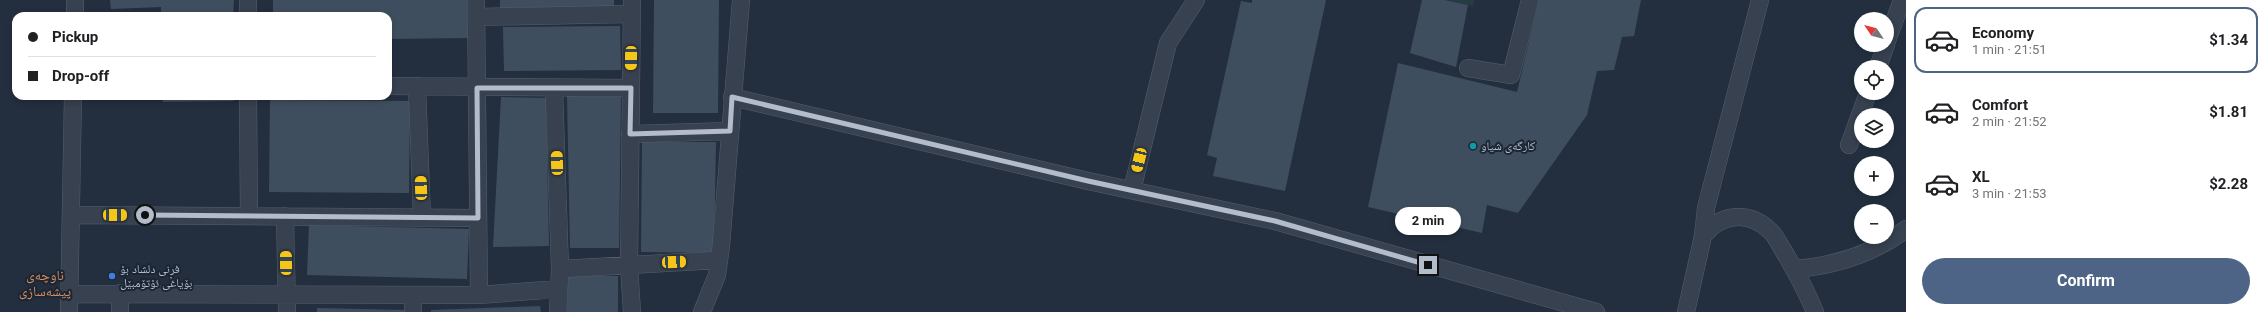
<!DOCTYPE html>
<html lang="en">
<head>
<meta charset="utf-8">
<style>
  body { margin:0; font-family:Roboto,"Noto Naskh Arabic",sans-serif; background:#f2f2f2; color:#202124; height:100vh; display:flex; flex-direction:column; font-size:15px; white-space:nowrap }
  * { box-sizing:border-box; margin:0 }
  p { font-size:13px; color:#757577 }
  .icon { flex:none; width:22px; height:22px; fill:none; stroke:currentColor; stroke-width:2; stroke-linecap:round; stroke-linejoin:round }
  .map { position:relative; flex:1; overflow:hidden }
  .details { display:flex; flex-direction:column; background:#fff; width:360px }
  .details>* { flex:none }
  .banner { position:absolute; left:12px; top:12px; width:380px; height:88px; border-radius:12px; box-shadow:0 2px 6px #0003; display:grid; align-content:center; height:88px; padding:0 16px; background:#fff }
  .needle { width:26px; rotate:305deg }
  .tools { position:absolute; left:1854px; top:12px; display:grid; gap:8px }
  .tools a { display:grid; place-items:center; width:40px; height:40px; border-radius:50%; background:#fff; box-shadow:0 2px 6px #0003; font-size:20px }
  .end { position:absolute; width:18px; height:18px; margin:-9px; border:5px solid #b3bcca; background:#111; box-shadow:0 0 0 2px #111 }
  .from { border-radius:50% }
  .bubble { position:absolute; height:28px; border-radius:14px; background:#fff; box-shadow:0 2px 6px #0003; font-size:13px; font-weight:700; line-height:28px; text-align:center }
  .car { position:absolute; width:12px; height:24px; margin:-12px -6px; border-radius:5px; box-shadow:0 0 3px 1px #0007; background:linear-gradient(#f5c518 24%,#345 0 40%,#f5c518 0 76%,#345 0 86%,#f5c518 0) }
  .banner b { display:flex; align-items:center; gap:14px; height:38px; font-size:15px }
  .banner b+b { border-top:1px solid #e0e0e0 }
  .banner i { width:10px; height:10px; background:#202124 }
  ul { padding:7px 0 0; list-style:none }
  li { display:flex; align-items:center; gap:12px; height:66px; margin:0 8px 6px; padding:0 8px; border:2px solid transparent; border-radius:12px }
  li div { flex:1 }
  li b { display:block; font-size:15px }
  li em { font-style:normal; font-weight:700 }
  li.on { border-color:#4d6486 }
  li>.icon { width:36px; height:36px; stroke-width:1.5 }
  .button { display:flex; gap:8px; margin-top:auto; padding:8px 16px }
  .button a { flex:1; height:46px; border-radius:24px; background:#4d6486; color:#fff; font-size:16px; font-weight:700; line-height:46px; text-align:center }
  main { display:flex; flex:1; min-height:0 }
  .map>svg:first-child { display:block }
</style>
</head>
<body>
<main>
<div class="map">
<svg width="1906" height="312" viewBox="0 0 1906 312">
  <rect width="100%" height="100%" fill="#232f3f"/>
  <!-- green -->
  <path fill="#253d40" d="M1444 0H1474L1473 6Z"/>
  <!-- building -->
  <path fill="#3f4e5e" d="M110 0H234L233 16H161V7L111 9Z
    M273 0H467L468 38 388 39V16H273Z
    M500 0H614V7L500 8Z
    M654 0H719L718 113H653Z
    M1252 0H1326L1285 191 1213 176 1217 158 1207 155 1241 1 1252 3Z
    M1422 0H1444L1468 5 1456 67 1410 53Z
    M1539 0H1641L1634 36 1622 37 1614 70 1597 71 1587 115 1518 213 1487 205 1482 233 1368 207 1398 63 1517 92Z
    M620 26 621 70 504 71 503 27Z
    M163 96H233L234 101 163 102Z
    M567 96 621 97 619 248H570Z
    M501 97 546 98 549 246 493 247Z
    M270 100 410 101 409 193 269 192Z
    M642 142H716L714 253 641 252Z
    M309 225 469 229 467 279 307 275Z
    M568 275 618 276V312H567Z
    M540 306 541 312H431V310Z
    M317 308 405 310 404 312H317Z"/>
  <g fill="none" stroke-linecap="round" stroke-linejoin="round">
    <defs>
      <path id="minor" d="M248 0V16
        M476 0 479 295
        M75 16V0
        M477 17 632 14
        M1887 41 1902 0
        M1878 67 1886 45
        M1468 68 1511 75 1530 0
        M388 86 631 88
        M417 86 422 218
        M554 88 560 269
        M248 96 249 216
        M732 97 1088 181 1275 221 1596 312
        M630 134 730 131
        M1849 145 1868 93
        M1132 190 1168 43 1196 0
        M71 215 478 218
        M285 216 287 312
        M1703 236 1706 208 1760 0
        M1794 269C1834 266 1873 254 1906 229
        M69 294 479 295 558 289
        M413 295V312
        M69 312 73 96
        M120 312V293
        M558 312 560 269 719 260
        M632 312 629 265 632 0
        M702 312 717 275 721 246 741 0
        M1686 312 1703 236C1720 214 1748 210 1769 230 1775 234 1779 244 1783 250 1795 270 1806 290 1815 312"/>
    </defs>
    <!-- minor casing -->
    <use href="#minor" stroke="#555f6d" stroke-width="18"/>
    <!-- minor -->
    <use href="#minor" stroke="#37414f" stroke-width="17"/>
  </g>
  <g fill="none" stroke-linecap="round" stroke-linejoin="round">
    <!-- route -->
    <path stroke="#b3bcca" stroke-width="5" d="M145 215 478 218 477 88H631L630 134 730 131 732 97 1088 181 1275 221 1428 265"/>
  </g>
  <!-- markers -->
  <circle fill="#0f9aa8" stroke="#1c2634" stroke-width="1.5" cx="1473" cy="146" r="4"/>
  <circle fill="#3f7fe0" stroke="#1c2634" stroke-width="1.5" cx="112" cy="276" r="4"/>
  <g text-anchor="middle" stroke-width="4" stroke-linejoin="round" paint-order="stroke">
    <!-- poi labels -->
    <g font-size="12" fill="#b3bcca" stroke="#1c2634" text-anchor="start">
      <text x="1481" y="150">کارگەی شیاو</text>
      <text x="120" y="273">فڕنی دلشاد بۆ<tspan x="120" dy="14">بۆیاغی ئۆتۆمبێل</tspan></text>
    </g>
    <!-- quarter labels -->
    <g font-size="14" fill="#da905e" stroke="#1c2634">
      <text x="45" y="280">ناوچەی<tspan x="45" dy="16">پیشەسازی</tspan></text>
    </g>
  </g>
</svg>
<div class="tools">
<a><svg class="needle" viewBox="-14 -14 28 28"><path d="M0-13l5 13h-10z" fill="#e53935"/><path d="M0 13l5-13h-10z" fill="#757577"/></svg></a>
<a><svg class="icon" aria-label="locate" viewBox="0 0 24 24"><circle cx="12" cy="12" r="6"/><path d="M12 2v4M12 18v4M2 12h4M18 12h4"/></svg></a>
<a><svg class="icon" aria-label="layers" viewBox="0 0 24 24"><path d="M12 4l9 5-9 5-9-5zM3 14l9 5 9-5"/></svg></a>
<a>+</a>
<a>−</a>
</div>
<i class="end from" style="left:145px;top:215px"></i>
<i class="end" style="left:1428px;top:265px"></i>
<div class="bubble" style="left:1395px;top:207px;width:66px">2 min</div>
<i class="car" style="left:631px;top:58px;rotate:181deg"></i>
<i class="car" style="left:1139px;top:160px;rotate:194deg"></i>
<i class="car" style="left:557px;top:163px;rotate:358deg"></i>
<i class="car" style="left:421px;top:188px;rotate:358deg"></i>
<i class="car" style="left:115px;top:215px;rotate:90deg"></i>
<i class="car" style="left:674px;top:262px;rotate:87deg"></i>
<i class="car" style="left:286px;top:263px;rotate:359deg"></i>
<div class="banner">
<b><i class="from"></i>Pickup</b>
<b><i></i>Drop-off</b>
</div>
</div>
<section class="details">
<ul>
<li class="on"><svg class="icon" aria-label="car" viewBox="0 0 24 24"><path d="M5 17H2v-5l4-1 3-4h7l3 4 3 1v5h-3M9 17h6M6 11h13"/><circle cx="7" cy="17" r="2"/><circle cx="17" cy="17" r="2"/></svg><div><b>Economy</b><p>1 min · 21:51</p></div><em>$1.34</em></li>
<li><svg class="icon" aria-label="car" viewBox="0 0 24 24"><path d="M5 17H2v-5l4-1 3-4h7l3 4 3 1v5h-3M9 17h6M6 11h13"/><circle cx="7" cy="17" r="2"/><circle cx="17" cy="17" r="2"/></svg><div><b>Comfort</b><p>2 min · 21:52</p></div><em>$1.81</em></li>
<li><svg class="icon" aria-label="car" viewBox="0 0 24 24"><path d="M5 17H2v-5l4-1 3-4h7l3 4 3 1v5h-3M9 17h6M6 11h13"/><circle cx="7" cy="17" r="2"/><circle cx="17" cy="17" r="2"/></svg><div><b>XL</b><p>3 min · 21:53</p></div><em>$2.28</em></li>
</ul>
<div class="button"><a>Confirm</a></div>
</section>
</main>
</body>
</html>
